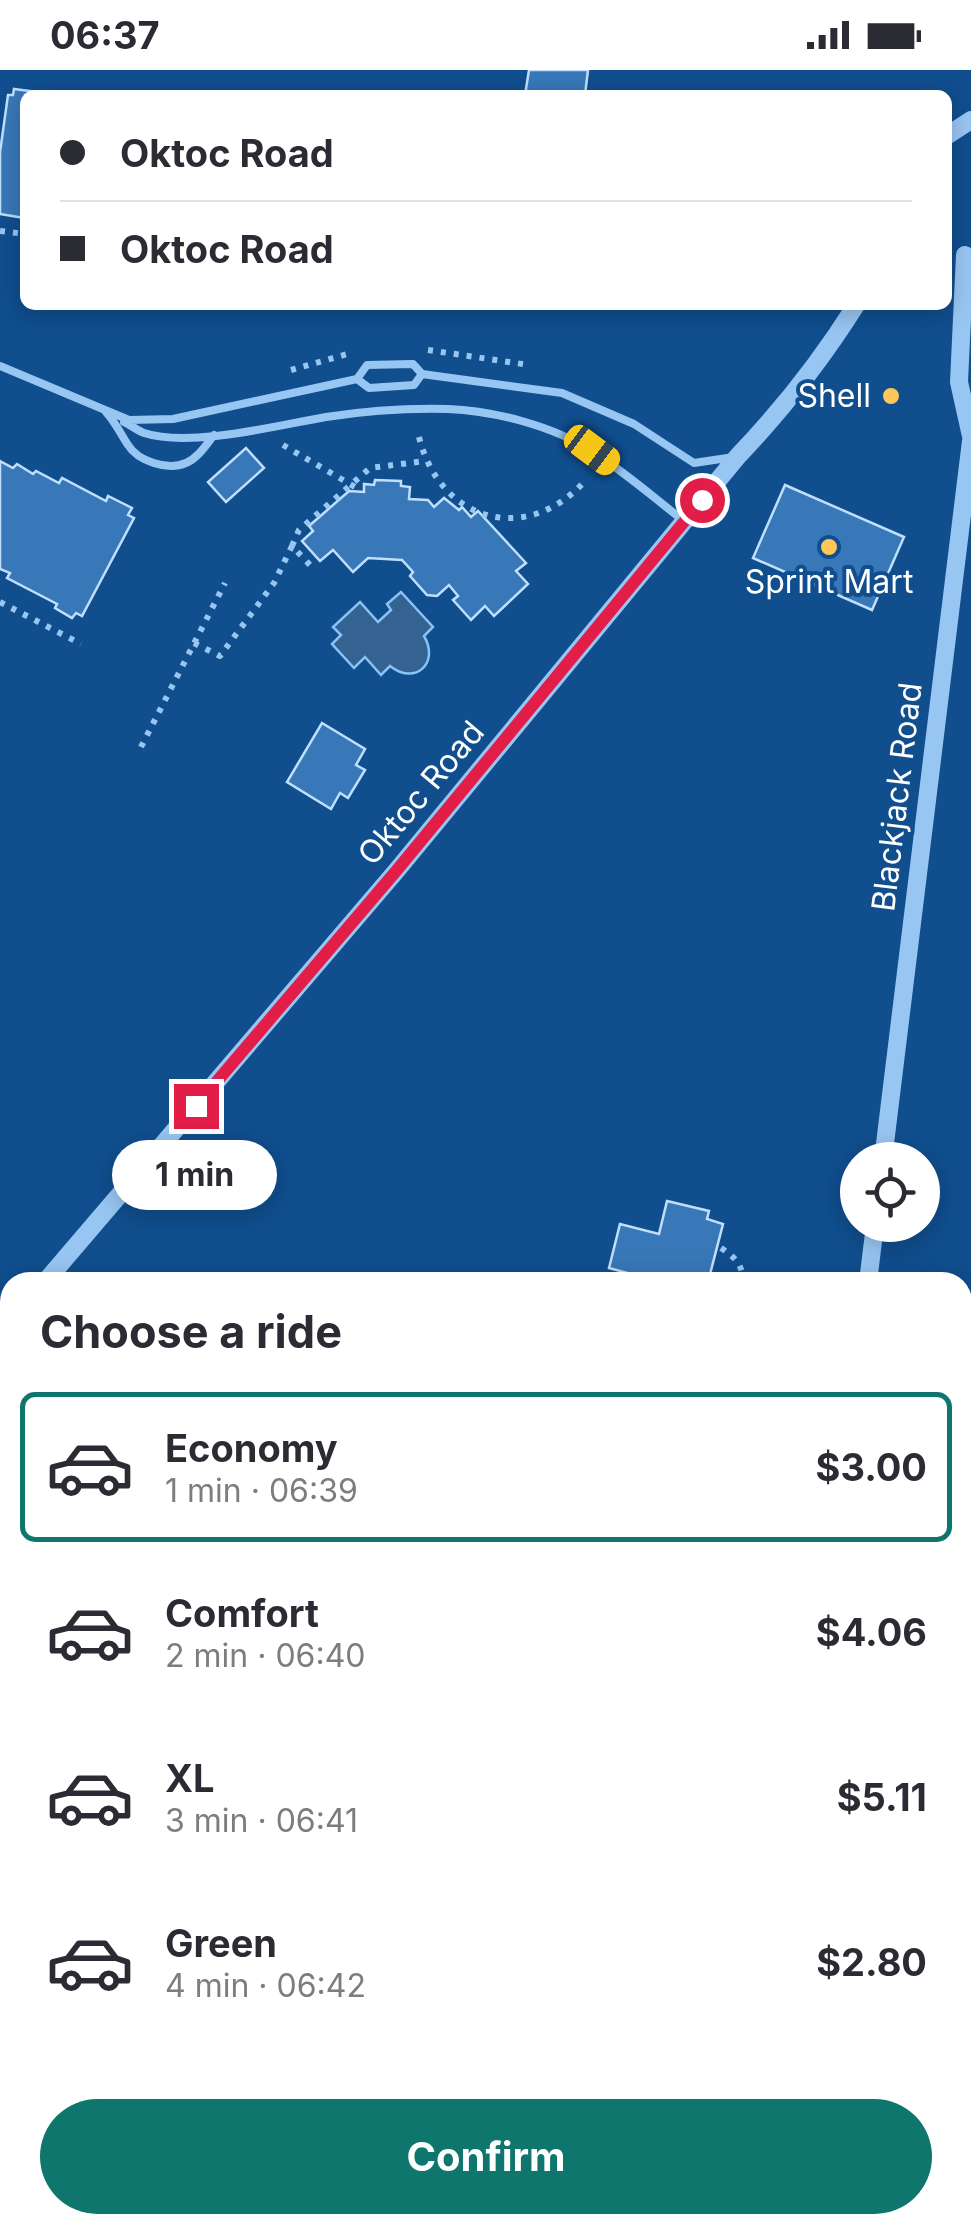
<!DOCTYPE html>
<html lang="en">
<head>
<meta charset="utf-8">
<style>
  body { margin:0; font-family:Inter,sans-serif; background:#f2f2f3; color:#2b2b33; height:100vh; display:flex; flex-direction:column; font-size:38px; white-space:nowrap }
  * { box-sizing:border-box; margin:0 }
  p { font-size:32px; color:#7c7c81 }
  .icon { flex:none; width:55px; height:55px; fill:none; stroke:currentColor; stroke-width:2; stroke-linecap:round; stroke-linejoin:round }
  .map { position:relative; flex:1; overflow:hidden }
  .details { position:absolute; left:0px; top:1202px; width:972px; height:962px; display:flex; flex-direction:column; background:#fff; border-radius:30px 30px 0 0; box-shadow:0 5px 25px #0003 }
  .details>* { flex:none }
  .top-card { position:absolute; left:20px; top:20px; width:932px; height:220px; border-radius:15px; box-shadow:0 5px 25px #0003; display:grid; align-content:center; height:220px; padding:0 40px; background:#fff }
  .fabs { position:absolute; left:840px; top:1072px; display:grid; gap:20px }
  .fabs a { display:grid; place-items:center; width:100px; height:100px; border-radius:50%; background:#fff; box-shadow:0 5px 25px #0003; font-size:50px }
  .end { position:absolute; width:45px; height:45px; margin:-22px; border:12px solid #e11d48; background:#fff; box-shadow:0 0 0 5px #fff }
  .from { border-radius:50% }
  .bubble { position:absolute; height:70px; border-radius:35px; background:#fff; box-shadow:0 5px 25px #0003; font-size:32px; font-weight:700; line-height:70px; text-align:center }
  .car { position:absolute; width:30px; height:60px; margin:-30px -15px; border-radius:12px; box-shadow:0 0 8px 2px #0007; background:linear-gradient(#f5c518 24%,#345 0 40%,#f5c518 0 76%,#345 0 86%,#f5c518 0) }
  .top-card b { display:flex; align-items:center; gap:35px; height:95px; font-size:38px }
  .top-card b+b { border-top:2px solid #e1e1e2 }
  .top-card i { width:25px; height:25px; background:#2b2b33 }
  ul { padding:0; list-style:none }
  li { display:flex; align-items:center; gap:30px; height:150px; margin:0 20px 15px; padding:0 20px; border:5px solid transparent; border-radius:15px }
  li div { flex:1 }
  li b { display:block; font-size:38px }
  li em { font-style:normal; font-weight:700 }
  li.on { border-color:#0f766e }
  li>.icon { width:90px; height:90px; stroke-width:1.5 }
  h2 { padding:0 40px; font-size:45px; line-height:120px }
  .action { display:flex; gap:20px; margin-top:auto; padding:20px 40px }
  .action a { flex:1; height:115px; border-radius:60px; background:#0f766e; color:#fff; font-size:40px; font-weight:700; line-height:115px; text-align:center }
  .status { display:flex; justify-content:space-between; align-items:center; height:70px; padding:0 50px; background:#fff; direction:ltr }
  .status svg { height:28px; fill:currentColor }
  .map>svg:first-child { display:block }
</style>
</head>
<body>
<div class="status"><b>06:37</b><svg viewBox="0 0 49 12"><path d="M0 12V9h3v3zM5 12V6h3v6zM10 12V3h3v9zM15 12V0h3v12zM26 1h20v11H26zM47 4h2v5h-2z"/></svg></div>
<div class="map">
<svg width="971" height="2164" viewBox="0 0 971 2164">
  <rect width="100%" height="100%" fill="#104e8e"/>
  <!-- water -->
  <path fill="#346392" stroke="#89c2f6" stroke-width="2.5" d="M401 522 433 557 424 566C440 593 415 616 390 596L381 605 365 587 354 598 332 574 341 565 333 557 360 532 378 552 391 540 387 534Z"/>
  <!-- building -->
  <path fill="#3878b8" stroke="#bfdffd" stroke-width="2.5" d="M529 0H588L585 25H525Z
    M14 19 37 22 38 25H25L24 148 0 144V82L8 25H13Z
    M246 378 264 398 226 432 208 412Z
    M0 391 13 398 17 394 33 404 36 401 59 413 62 408 106 431 108 426 132 438 128 445 134 448 82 546 76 543 72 548 55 538 57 534 7 508 10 503 0 499Z
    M375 410 401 411V416L410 417 409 429 428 430 434 437 444 428 459 440 462 437 471 447 478 441 526 493 516 501 528 514 494 546 485 536 471 550 453 530 458 526 449 515 437 526 427 525 410 506 413 502 402 490 368 488 353 502 333 480 320 491 302 471 313 461 309 456 349 421 364 422V414L374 415Z
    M785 415 904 467 872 540 753 488Z
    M322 653 365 679 356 695 365 700 348 728 340 723 331 739 287 712Z
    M667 1131 709 1141 707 1149 723 1154 708 1212H641L642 1207 609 1198 620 1154 659 1164Z
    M10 2077V2155H177L182 2164H86L73 2160 66 2164H0V2083Z"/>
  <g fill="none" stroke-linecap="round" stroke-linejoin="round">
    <!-- path -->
    <path stroke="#98c6f3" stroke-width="6" stroke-dasharray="5 8" stroke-linecap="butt" d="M0 161 25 164
      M428 280 529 295
      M291 300 351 283
      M419 367C440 452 526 476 585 411
      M283 375 355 417
      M292 476 299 460 370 398 425 391
      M0 532 81 574
      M194 573 220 586 274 513 292 476 310 495
      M141 677 225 513
      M721 1178C735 1187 743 1195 743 1212"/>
    <!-- service -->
    <path stroke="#98c6f3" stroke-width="8" d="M0 296 129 350 173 349 357 309 369 318 414 315 422 304 562 323 634 354 694 393 734 387
      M357 309 367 295 413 294 422 304
      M106 342C116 353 120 363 128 375 138 391 167 401 186 393 198 388 206 375 214 365
      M124 352C131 355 138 361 144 363 190 378 279 355 326 347 365 341 409 338 448 339 495 341 554 356 593 382 625 402 654 428 684 451"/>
    <!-- minor -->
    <path stroke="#98c6f3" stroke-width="10" d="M310 2164H328"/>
    <!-- tertiary -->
    <path stroke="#98c6f3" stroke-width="18" d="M948 65 971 50
      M965 185 959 312 971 366
      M883 1090 971 371
      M45 1212 397 800 738 386C782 340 822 289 856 235
      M868 1212 875 1155
      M0 1265 10 1253
      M962 1525 971 1529
      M736 2164 737 2155"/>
  </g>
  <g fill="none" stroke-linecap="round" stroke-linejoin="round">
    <!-- route -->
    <path stroke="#e11d48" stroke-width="12" d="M196 1036 397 800 702 430"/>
  </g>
  <!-- markers -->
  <g fill="#ffc65a" stroke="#104e8e" stroke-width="4">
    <circle cx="891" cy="326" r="10"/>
    <circle cx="829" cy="477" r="10"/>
  </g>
  <g text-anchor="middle" stroke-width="8" stroke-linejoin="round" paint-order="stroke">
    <!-- poi labels -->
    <g font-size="32" fill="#fff" stroke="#104e8e" text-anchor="end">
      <text x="871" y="337">Shell</text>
      <text x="829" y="523" text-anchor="middle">Sprint Mart</text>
    </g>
    <!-- street labels -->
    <g font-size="32" fill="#fff" stroke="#104e8e">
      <text transform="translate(421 723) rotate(-50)" y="11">Oktoc Road</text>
      <text transform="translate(897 727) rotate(-83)" y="11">Blackjack Road</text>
    </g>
  </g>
</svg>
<div class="fabs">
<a><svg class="icon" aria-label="locate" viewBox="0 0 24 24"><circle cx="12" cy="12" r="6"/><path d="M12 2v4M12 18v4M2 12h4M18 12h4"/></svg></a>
</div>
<i class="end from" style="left:702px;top:430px"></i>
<i class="end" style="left:196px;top:1036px"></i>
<div class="bubble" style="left:112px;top:1070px;width:165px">1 min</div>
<i class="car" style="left:592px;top:380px;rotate:127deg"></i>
<div class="top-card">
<b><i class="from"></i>Oktoc Road</b>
<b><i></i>Oktoc Road</b>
</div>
<section class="details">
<h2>Choose a ride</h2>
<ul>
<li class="on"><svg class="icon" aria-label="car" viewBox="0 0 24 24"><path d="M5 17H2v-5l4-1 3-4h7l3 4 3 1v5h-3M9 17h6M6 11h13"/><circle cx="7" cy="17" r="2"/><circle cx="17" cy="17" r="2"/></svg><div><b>Economy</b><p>1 min · 06:39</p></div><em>$3.00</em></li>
<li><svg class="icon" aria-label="car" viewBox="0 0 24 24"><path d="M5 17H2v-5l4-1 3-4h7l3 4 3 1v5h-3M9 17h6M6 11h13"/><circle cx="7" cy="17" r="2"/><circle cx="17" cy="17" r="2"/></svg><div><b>Comfort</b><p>2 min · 06:40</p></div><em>$4.06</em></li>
<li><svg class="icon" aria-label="car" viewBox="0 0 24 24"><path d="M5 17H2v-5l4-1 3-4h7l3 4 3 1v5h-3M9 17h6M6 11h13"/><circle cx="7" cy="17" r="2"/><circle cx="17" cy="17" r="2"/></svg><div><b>XL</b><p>3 min · 06:41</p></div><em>$5.11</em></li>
<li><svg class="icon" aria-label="car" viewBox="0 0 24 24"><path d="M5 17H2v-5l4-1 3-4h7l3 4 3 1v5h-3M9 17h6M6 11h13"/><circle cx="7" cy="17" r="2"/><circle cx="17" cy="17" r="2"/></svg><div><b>Green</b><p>4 min · 06:42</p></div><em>$2.80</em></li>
</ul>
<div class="action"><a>Confirm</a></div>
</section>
</div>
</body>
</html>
